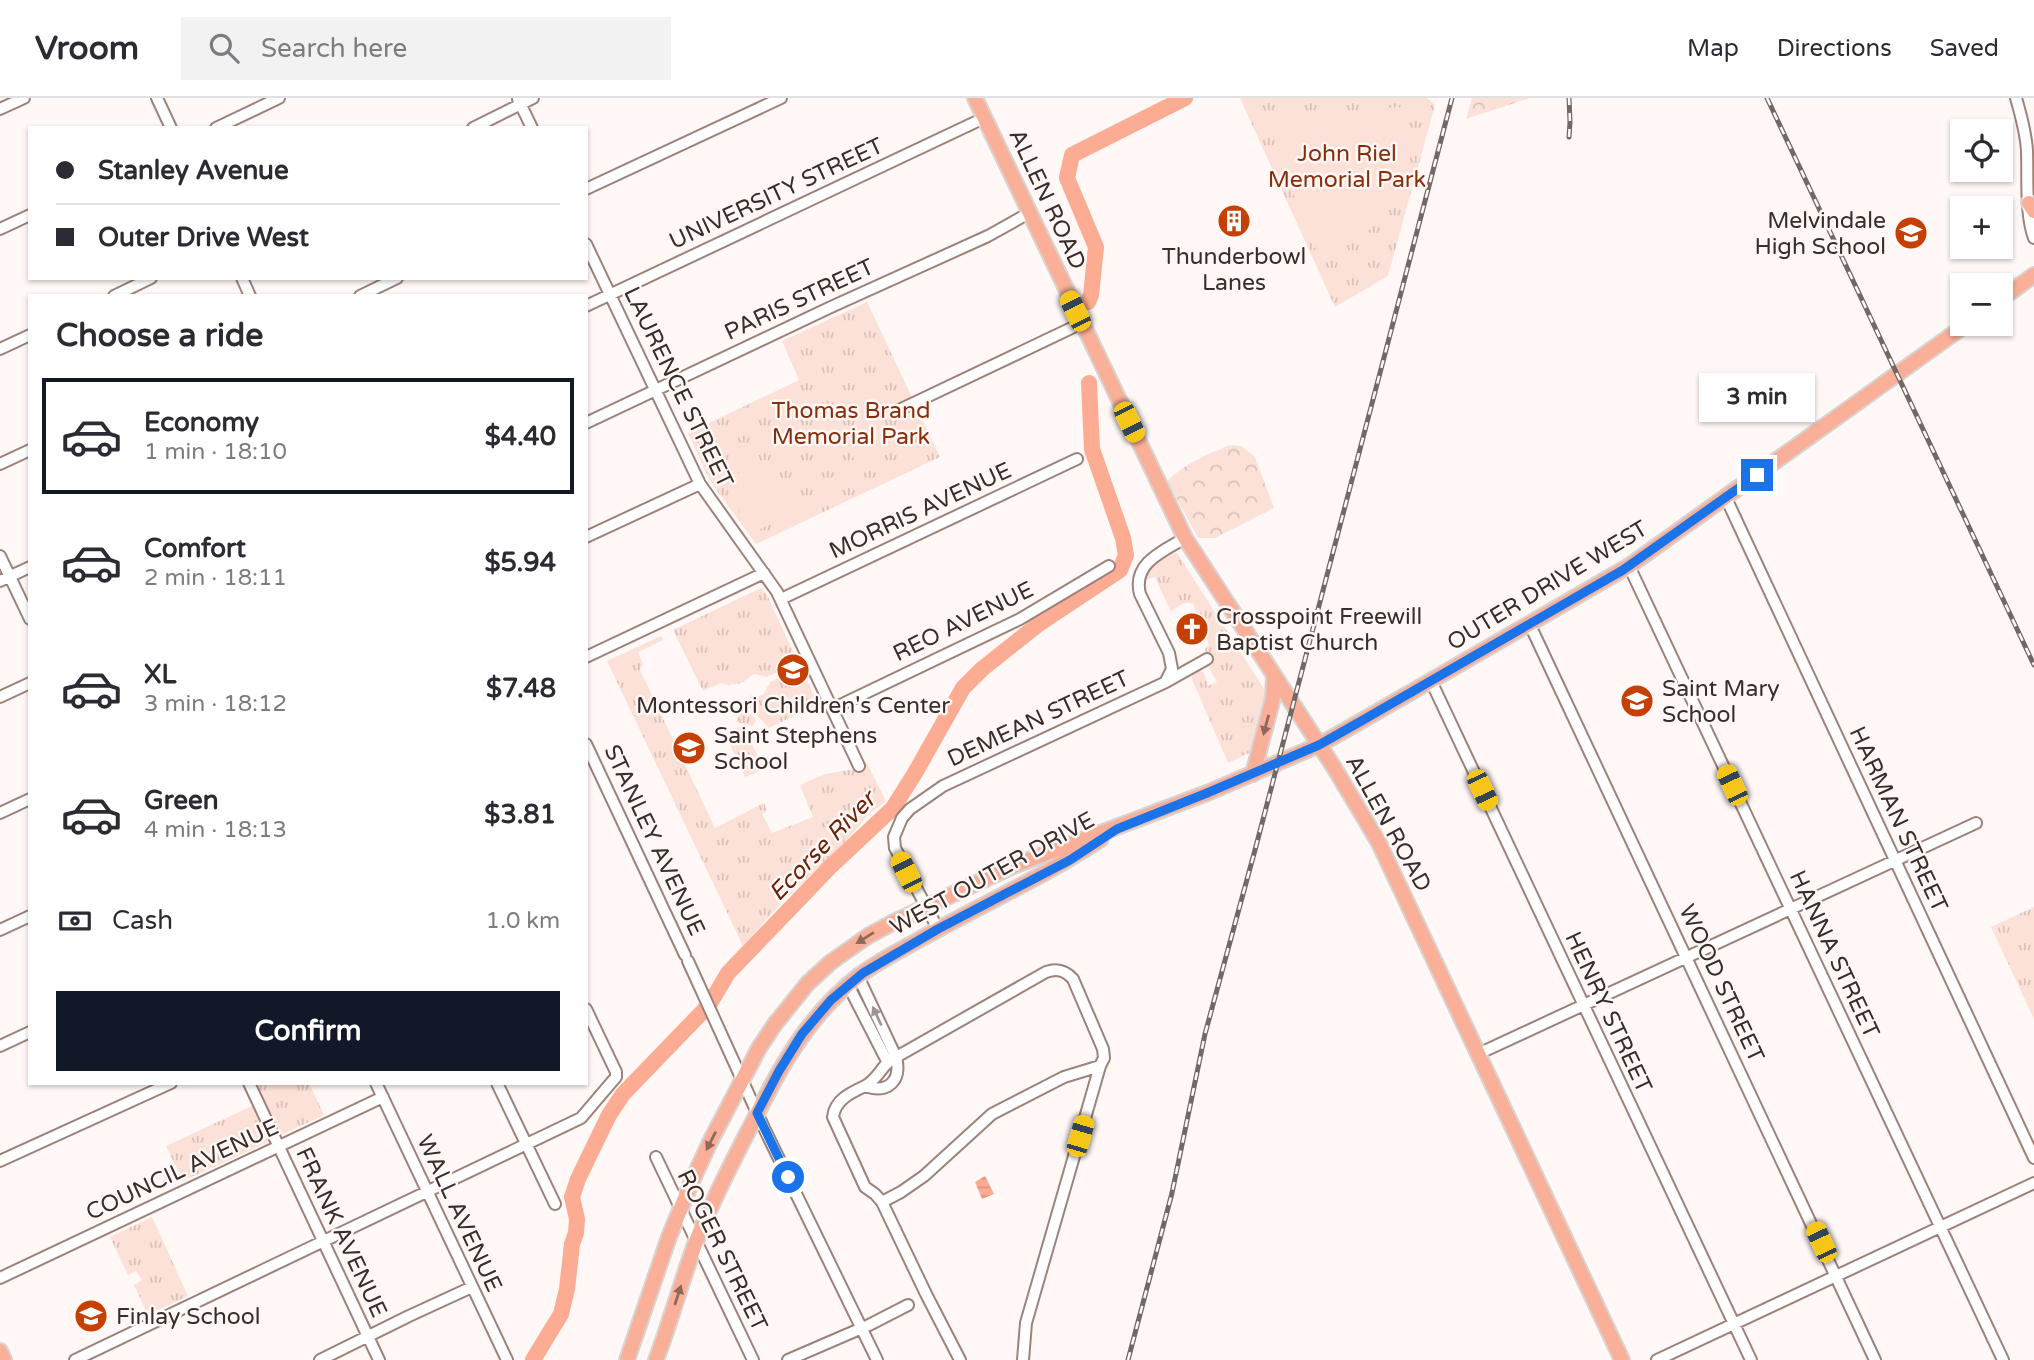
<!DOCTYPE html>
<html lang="en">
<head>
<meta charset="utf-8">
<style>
  body { margin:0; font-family:"Varela Round",sans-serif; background:#f2f2f3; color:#2b2b33; height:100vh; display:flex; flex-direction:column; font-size:26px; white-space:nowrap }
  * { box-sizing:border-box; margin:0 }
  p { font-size:23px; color:#7c7c81 }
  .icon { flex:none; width:38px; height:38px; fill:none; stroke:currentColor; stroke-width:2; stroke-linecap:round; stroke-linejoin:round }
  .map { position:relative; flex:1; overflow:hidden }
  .details { position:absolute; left:28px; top:196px; width:560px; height:791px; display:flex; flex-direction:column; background:#fff; border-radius:0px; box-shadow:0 2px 5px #0004 }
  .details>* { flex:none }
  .top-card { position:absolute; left:28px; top:28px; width:560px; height:154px; border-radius:0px; box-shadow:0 2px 5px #0004; display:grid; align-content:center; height:154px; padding:0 28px; background:#fff }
  .controls { position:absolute; left:1950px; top:21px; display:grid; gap:14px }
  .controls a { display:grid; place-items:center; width:63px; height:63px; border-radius:0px; background:#fff; box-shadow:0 2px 5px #0004; font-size:35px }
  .end { position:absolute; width:32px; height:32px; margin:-16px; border:9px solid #1a73e8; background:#fff; box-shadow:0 0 0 4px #fff }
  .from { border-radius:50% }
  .bubble { position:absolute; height:49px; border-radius:0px; background:#fff; box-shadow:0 2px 5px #0004; font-size:23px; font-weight:700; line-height:49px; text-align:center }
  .car { position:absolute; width:21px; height:42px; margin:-21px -10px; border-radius:9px; box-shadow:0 0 5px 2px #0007; background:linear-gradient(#f5c518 24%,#345 0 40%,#f5c518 0 76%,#345 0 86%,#f5c518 0) }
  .top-card b { display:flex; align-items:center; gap:24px; height:66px; font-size:26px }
  .top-card b+b { border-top:2px solid #e1e1e2 }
  .top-card i { width:18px; height:18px; background:#2b2b33 }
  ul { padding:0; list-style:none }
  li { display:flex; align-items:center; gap:21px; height:116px; margin:0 14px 10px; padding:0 14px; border:4px solid transparent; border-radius:0px }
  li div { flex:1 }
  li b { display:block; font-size:26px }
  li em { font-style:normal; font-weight:700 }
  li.on { border-color:#111827 }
  li>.icon { width:63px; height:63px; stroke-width:1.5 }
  h2 { padding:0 28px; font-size:32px; line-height:84px }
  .pay { display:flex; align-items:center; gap:18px; height:77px; padding:0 28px; font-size:26px }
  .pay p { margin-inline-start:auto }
  .cta { display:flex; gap:14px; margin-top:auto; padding:14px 28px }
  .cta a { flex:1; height:80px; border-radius:0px; background:#111827; color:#fff; font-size:28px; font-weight:700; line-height:80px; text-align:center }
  header { display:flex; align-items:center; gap:42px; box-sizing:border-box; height:98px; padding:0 35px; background:#fff; border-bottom:2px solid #e1e1e2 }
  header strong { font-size:33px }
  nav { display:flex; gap:38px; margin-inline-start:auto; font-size:24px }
  .search { width:490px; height:63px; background:#f2f2f3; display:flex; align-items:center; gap:18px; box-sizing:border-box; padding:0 24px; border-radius:0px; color:#7c7c81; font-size:26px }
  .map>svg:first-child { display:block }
</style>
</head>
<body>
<header>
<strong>Vroom</strong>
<div class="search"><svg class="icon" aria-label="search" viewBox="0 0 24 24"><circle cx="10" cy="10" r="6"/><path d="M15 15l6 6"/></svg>Search here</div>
<nav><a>Map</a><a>Directions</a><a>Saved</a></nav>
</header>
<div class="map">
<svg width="2034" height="1262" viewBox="0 0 2034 1262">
  <defs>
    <pattern id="grass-tufts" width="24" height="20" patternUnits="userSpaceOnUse" patternTransform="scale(1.75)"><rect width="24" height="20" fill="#fce1d8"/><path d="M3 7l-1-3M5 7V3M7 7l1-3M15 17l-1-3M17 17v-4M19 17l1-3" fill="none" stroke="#d9c1b9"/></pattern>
    <pattern id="forest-crowns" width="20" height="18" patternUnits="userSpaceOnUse" patternTransform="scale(1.75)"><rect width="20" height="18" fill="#fce1d8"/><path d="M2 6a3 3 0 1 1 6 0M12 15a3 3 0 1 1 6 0" fill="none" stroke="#d9c1b9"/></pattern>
    <pattern id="water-rules" width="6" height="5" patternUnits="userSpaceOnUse" patternTransform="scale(1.75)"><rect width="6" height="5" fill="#fbac92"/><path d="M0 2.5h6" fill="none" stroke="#d8947e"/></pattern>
  </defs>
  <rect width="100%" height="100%" fill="#fff8f6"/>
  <!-- grass -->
  <path fill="url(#grass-tufts)" d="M1240 0H1427L1435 7 1388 178 1335 209Z
    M867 204 940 359 756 446 710 383 688 335 799 282 782 243Z
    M1173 455H1177L1266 594 1267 600 1253 651 1249 655 1228 665 1191 579 1193 575 1198 571 1204 575 1208 588 1217 584 1211 574 1205 551 1209 547 1193 506C1185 502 1177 509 1171 514L1155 479 1145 482 1148 470Z
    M761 490 768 499 798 565 767 579 754 576C746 581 741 588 731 586L730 588 721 585 703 593 673 532Z
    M661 538 663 542 638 554 643 566 640 572 715 730 764 705 767 713 762 716 772 735 813 719 800 687 825 676 856 671 867 665 886 703 869 716 846 743 782 804 743 848 607 563Z
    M801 569 818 606 769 630 748 608 750 597 754 599 763 597 770 584Z
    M744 609 756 622 753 628 736 624 741 611Z
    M738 629 757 634V638L750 642 764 671 745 679 725 636Z
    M2034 809V921L1991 829Z
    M256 985H309L324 1017 281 1037Z
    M254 1007 270 1043 183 1083 166 1048Z
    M152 1119 188 1198 148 1217 134 1187 142 1182 136 1173 128 1177 110 1139Z"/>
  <!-- forest -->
  <path fill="url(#forest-crowns)" d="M1472 0H1530L1466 21Z
    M1230 347 1241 348 1255 359 1274 410 1215 440H1198L1167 383C1184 366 1208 356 1230 347Z"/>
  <!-- garden -->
  <path fill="#fce1d8" d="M1400 9 1405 15 1412 36 1399 94 1383 121 1358 140 1344 145 1313 150 1267 22Z
    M849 329 862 354 852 360 839 335Z
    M748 371C774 375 790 386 802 409L751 436 724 384 734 377Z"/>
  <!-- water -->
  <path fill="url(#water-rules)" d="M985 1078 994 1096 982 1101 975 1084Z"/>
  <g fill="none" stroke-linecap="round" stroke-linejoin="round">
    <!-- river -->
    <path stroke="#fbac92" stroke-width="16" d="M1088 204 1091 197 1096 149 1067 80 1072 57 1185 0
      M533 1262 561 1216 567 1191 572 1146 576 1135 577 1121 572 1099 578 1081 609 1017 623 996 709 907 728 875 830 769 893 710 915 675 963 590 982 571 1040 525 1120 472 1126 457 1123 440 1092 351 1089 285"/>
    <defs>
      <path id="minor" d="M157 0 171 30
        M2016 0C2021 17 2026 36 2027 53 2028 79 2025 116 2034 140
        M518 1 532 30
        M0 11 24 0
        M216 30 279 0
        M473 30 533 0
        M586 91 781 0
        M0 131 30 117
        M586 146 700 386 777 494 859 668
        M242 180 250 198
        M114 198 151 180
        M360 198 397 180
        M586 208 984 20
        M0 251 30 237
        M897 313 1082 225
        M586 325 831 209 988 138 1029 115
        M0 366 30 352
        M1726 400 2034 1060
        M586 439 700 386
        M0 458 30 521
        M1629 468 2003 1262
        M0 483 30 469
        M781 501 1077 361
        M1530 527 1875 1262
        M586 559 764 475
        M1166 583 1172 571 1169 555 1140 496C1132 465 1163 453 1185 440
        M1431 583 1751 1262
        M0 599 30 585
        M832 611 1020 521 1109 468
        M586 646 685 857
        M0 715 30 701
        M938 831 895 750 894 739 902 720 910 711 943 688 1166 584 1207 561
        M0 832 30 818
        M688 863 764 1030 877 1262
        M858 878 896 959C902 983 888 996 865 988 879 981 882 965 896 959L898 958 1046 874C1057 870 1065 872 1073 881L1103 951 1104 960 1100 968 1026 1225 1023 1262
        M848 887 887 963
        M0 948 30 934
        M1478 956 1976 725
        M249 985 379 1262
        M376 985 507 1262
        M497 985 555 1106
        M865 988C850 995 835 1002 833 1019L865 1089 875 1096 882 1104 926 1196 960 1262
        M656 1059 753 1262
        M0 1063 171 985
        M882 1104 901 1094 924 1078 992 1016 1064 979 1100 968
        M0 1180 383 999
        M75 1262 581 1020 616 979V974L586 911
        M320 1262 409 1218 472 1189
        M788 1262 869 1227 908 1207
        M1657 1262 2034 1085"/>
      <path id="major" d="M975 0 1185 440 1335 671 1379 745 1622 1262
        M2029 105 2034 113
        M2000 202 2034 177
        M1253 676 1273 600 1274 578
        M0 1253 4 1262
        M627 1262 669 1139 692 1083 710 1044 759 950 775 926 808 885 831 864 868 838 892 825 1013 768 1207 695 1319 647 1363 622 1629 468 1967 226
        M656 1262C671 1222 682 1181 697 1141 714 1098 736 1057 757 1016 783 963 812 914 860 877 880 862 903 851 924 839 983 806 1045 778 1101 741"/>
    </defs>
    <!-- minor casing -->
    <use href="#minor" stroke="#9d827a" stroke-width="14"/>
    <!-- major casing -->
    <use href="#major" stroke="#d7d5d4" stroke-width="18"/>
    <!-- minor -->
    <use href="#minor" stroke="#fff" stroke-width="10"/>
    <!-- major -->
    <use href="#major" stroke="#fab098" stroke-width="14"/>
    <defs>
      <path id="rail" d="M1767 0 2034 567
        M1569 39 1570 24 1569 0
        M1128 1262 1172 1095 1205 936 1255 752 1452 0"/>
    </defs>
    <!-- rail casing -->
    <use href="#rail" stroke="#726865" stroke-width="5"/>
    <!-- rail -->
    <use href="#rail" stroke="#fff8f6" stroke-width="2.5" stroke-dasharray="8" stroke-linecap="butt"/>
  </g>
  <!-- one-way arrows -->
  <defs><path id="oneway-solid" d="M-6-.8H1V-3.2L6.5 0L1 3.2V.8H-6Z" transform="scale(1.75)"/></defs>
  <g fill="#8f685b">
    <use href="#oneway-solid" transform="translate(1266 627) rotate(105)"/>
    <use href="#oneway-solid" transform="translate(865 840) rotate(148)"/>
    <use href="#oneway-solid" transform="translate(711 1043) rotate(117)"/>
    <use href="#oneway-solid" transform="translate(678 1197) rotate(-72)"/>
  </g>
  <use fill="#9c9694" href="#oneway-solid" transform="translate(877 918) rotate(-115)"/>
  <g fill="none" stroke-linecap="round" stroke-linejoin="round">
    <!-- route -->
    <path stroke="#1a73e8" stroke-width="9" d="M788 1079 757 1015 779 973 802 936 831 902 863 875 938 831 1070 762 1117 731 1207 695 1319 647 1363 622 1623 472 1757 377"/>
  </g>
  <!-- icons -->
  <defs>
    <symbol id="building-disc" viewBox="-11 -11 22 22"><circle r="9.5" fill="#c74003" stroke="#fff8f6"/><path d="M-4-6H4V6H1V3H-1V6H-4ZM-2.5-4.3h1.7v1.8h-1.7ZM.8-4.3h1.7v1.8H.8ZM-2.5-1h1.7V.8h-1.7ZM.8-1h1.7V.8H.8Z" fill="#fff"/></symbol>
    <symbol id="school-disc" viewBox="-11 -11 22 22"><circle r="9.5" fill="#c74003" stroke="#fff8f6"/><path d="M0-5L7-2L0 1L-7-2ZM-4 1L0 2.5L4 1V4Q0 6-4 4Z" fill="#fff"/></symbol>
    <symbol id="church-disc" viewBox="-11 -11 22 22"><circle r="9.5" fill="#c74003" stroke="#fff8f6"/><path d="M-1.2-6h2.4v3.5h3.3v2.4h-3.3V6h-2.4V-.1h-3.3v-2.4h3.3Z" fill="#fff"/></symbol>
  </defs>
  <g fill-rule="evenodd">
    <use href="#building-disc" x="1215" y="104" width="38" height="38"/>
    <use href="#school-disc" x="1892" y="116" width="38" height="38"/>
    <use href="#church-disc" x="1173" y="512" width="38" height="38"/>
    <use href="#school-disc" x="774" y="553" width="38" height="38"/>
    <use href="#school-disc" x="1618" y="584" width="38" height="38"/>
    <use href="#school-disc" x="670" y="631" width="38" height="38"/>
    <use href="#school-disc" x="72" y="1199" width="38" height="38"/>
  </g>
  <g text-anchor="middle" stroke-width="5" stroke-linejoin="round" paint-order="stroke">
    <!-- park labels -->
    <g font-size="23" fill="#882e0b" stroke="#fff8f6">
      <text x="1347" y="63">John Riel<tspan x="1347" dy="26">Memorial Park</tspan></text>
      <text x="851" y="320">Thomas Brand<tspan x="851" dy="26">Memorial Park</tspan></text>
    </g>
    <!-- street labels -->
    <g font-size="23" fill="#382d29" stroke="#fff8f6">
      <text transform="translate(776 95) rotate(-25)" y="8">UNIVERSITY STREET</text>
      <text transform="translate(1048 101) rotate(65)" y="8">ALLEN ROAD</text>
      <text transform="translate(799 201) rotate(-25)" y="8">PARIS STREET</text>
      <text transform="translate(679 289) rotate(64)" y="8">LAURENCE STREET</text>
      <text transform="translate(920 412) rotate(-25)" y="8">MORRIS AVENUE</text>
      <text transform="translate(1547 487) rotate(-31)" y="8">OUTER DRIVE WEST</text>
      <text transform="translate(963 523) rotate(-26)" y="8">REO AVENUE</text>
      <text transform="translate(1038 620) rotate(-25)" y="8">DEMEAN STREET</text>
      <text transform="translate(1899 721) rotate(65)" y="8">HARMAN STREET</text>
      <text transform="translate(1389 725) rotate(61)" y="8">ALLEN ROAD</text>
      <text transform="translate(655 742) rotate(65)" y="8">STANLEY AVENUE</text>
      <text transform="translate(992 775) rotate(-29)" y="8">WEST OUTER DRIVE</text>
      <text transform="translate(1835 856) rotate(65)" y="8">HANNA STREET</text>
      <text transform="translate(1722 885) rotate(65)" y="8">WOOD STREET</text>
      <text transform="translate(1609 914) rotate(65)" y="8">HENRY STREET</text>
      <text transform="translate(182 1071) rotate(-25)" y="8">COUNCIL AVENUE</text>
      <text transform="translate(460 1115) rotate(65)" y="8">WALL AVENUE</text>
      <text transform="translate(342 1134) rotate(65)" y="8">FRANK AVENUE</text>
      <text transform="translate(723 1152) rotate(64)" y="8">ROGER STREET</text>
    </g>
    <!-- poi labels -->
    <g font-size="23" fill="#382d29" stroke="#fff8f6" text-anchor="start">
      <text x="1886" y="130" text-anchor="end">Melvindale<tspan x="1886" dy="26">High School</tspan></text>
      <text x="1234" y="166" text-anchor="middle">Thunderbowl<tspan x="1234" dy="26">Lanes</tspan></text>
      <text x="1216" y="526">Crosspoint Freewill<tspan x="1216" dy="26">Baptist Church</tspan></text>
      <text x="1662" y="598">Saint Mary<tspan x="1662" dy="26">School</tspan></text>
      <text x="793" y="615" text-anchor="middle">Montessori Children's Center</text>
      <text x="714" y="645">Saint Stephens<tspan x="714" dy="26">School</tspan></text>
      <text x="116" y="1226">Finlay School</text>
    </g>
    <!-- water labels -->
    <g font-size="24" font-style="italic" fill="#68230a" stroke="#fff8f6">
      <text transform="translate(822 748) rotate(-46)" y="8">Ecorse River</text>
    </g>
  </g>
</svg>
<div class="controls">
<a><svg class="icon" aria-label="locate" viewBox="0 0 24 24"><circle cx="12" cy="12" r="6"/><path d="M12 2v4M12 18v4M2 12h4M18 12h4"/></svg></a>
<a>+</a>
<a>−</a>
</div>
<i class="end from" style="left:788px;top:1079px"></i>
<i class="end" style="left:1757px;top:377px"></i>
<div class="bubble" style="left:1699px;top:275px;width:116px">3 min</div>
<i class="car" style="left:1075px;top:213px;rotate:334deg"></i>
<i class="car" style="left:1129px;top:324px;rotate:154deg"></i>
<i class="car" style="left:1732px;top:687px;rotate:335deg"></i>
<i class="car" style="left:1482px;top:692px;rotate:155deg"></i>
<i class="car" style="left:906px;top:774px;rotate:333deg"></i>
<i class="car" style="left:1080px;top:1038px;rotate:16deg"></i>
<i class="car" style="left:1821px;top:1144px;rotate:335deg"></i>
<div class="top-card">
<b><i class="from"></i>Stanley Avenue</b>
<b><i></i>Outer Drive West</b>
</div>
<section class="details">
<h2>Choose a ride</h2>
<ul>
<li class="on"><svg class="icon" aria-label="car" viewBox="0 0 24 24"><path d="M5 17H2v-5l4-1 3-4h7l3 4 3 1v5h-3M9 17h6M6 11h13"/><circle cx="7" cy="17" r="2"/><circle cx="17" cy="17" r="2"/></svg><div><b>Economy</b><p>1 min · 18:10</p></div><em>$4.40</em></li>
<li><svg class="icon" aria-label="car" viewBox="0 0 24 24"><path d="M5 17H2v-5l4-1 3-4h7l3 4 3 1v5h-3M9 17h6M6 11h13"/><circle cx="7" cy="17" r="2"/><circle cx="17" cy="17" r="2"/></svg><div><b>Comfort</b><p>2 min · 18:11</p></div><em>$5.94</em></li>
<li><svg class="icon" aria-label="car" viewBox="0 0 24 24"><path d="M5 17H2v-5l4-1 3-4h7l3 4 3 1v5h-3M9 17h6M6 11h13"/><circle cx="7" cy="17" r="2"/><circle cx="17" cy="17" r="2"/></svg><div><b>XL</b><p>3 min · 18:12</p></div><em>$7.48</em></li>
<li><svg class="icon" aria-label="car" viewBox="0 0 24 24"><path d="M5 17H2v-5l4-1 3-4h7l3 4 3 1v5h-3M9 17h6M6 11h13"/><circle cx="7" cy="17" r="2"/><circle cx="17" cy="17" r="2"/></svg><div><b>Green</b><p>4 min · 18:13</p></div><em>$3.81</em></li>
</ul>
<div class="pay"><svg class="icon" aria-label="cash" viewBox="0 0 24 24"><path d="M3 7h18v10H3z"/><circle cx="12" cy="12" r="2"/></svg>Cash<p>1.0 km</p></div>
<div class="cta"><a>Confirm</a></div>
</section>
</div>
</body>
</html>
